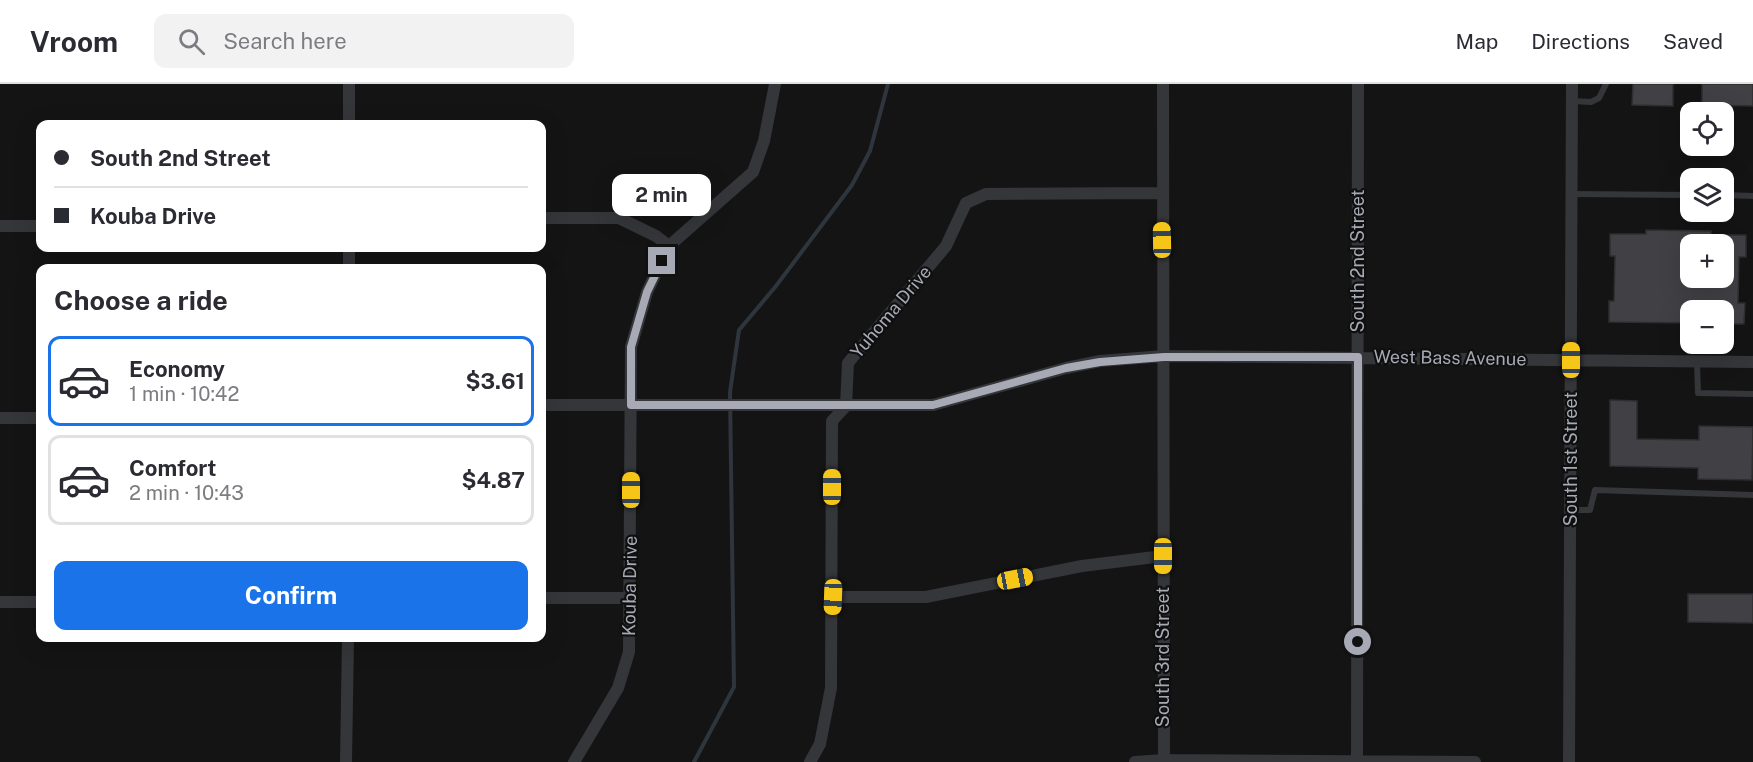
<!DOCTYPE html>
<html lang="en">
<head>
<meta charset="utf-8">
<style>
  body { margin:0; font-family:"Public Sans",sans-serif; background:#f2f2f3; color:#2b2b33; height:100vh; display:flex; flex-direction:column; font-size:22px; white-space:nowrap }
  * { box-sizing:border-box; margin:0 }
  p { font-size:20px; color:#7c7c81 }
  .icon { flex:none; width:33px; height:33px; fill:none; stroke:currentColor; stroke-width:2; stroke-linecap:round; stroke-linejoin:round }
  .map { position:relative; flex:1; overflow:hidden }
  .sheet { position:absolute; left:36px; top:180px; width:510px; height:378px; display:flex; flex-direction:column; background:#fff; border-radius:12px; box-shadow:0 6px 24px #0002 }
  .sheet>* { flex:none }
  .top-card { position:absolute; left:36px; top:36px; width:510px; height:132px; border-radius:12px; box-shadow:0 6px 24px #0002; display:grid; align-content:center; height:132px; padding:0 18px; background:#fff }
  .buttons { position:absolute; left:1680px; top:18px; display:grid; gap:12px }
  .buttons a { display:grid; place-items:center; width:54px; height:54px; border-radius:12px; background:#fff; box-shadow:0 6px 24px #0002; font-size:30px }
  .end { position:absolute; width:27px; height:27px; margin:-14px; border:8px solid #a7aab4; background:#111; box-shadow:0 0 0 3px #111 }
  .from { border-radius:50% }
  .bubble { position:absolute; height:42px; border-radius:12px; background:#fff; box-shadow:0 6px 24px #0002; font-size:20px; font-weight:700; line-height:42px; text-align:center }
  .car { position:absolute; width:18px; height:36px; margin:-18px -9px; border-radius:8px; box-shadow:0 0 4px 2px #0007; background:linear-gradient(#f5c518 24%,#345 0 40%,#f5c518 0 76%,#345 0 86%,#f5c518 0) }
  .top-card b { display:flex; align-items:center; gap:21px; height:57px; font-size:22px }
  .top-card b+b { border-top:2px solid #e1e1e2 }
  .top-card i { width:15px; height:15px; background:#2b2b33 }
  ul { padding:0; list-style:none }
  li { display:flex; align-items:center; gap:18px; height:90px; margin:0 12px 9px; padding:0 6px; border:3px solid #e1e1e2; border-radius:12px }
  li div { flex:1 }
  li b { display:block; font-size:22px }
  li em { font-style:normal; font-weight:700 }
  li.on { border-color:#1a73e8 }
  li>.icon { width:54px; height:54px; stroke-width:1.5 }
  h2 { padding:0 18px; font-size:27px; line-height:72px }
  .cta { display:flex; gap:12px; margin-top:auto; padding:12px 18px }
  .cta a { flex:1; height:69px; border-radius:12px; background:#1a73e8; color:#fff; font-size:24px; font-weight:700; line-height:69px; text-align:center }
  header { display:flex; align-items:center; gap:36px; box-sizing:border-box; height:84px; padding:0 30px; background:#fff; border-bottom:2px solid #e1e1e2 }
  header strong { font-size:28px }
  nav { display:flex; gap:33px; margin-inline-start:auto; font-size:21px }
  .search { width:420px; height:54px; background:#f2f2f3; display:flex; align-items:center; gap:15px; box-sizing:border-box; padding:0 21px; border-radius:12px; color:#7c7c81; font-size:22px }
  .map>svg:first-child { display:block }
</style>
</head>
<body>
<header>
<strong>Vroom</strong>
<div class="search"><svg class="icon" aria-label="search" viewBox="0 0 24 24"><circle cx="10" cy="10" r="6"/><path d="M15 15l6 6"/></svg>Search here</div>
<nav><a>Map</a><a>Directions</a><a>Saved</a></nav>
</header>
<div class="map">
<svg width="1753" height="678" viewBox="0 0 1753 678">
  <rect width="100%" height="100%" fill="#141415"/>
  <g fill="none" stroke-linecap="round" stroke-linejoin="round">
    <!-- stream -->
    <path stroke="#2e353d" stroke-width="4" d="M694 678 734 603 730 308 739 246 776 202 852 101 870 67 888 0"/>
  </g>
  <!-- building -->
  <path fill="#414145" stroke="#2e2e31" stroke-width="1.5" d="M1633 0H1673V22L1632 21Z
    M1702 0H1753V22L1702 21Z
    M1646 146 1711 147V160H1690V194H1724V151H1746V173H1739L1738 219H1745L1744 240H1724V226H1690V239L1609 238V217H1614L1615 172H1610V150H1646Z
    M1610 316 1637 317V355L1699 356V342L1753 343 1752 396 1698 395V384L1610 382Z
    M1688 510H1753V539L1688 538Z"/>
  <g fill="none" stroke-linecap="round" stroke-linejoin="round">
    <!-- service -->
    <path stroke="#35363a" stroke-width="6" d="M1572 17 1591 18 1599 14 1606 0
      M1571 110 1690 111
      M1724 111 1753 112
      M1697 278 1698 309 1753 310
      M1570 426H1590L1595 406 1753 411"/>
    <!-- minor -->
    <path stroke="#35363a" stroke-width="12" d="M1163 0 1164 678
      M349 40V0
      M542 134H619L656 152 669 162
      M0 142H40
      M349 184V164
      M542 321H933L1066 284 1100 277 1164 272 1753 278
      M0 334H40
      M833 513H926L1082 482 1163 472
      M542 514H631
      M0 518H40
      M1357 677 1358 0
      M346 678 348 554
      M574 678 618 604 629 568 631 263 647 208 669 162 753 88 764 57 775 0
      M810 678 820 660 831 604 832 337 846 322 848 279 946 162 966 119 986 110 1161 109
      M1135 678 1164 676 1475 678
      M1569 678 1572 0"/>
  </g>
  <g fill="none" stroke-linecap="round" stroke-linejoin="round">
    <!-- route -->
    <path stroke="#a7aab4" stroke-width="8" d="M662 177 647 208 631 263V321H933L1066 284 1100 278 1164 273H1358V558"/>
  </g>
  <g text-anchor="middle" stroke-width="4.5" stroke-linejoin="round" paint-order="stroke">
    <!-- street labels -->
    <g font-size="18" fill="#a7aab4" stroke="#0f0f10">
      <text transform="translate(1358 177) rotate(-90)" y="6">South 2nd Street</text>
      <text transform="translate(891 228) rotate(-50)" y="6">Yuhoma Drive</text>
      <text transform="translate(1450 274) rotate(1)" y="6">West Bass Avenue</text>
      <text transform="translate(1571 375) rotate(-90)" y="6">South 1st Street</text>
      <text transform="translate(630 502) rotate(-89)" y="6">Kouba Drive</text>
      <text transform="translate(1163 573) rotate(-90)" y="6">South 3rd Street</text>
    </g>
  </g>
</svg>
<div class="buttons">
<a><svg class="icon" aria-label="locate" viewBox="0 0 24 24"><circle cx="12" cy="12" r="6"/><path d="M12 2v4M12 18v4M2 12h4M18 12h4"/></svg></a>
<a><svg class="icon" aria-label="layers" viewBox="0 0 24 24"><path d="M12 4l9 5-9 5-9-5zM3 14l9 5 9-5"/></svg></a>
<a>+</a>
<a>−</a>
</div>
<i class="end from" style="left:1358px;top:558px"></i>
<i class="end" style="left:662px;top:177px"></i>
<div class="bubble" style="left:612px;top:90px;width:99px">2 min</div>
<i class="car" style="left:1162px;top:156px;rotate:359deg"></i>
<i class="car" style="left:1571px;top:276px;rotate:0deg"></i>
<i class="car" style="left:832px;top:403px;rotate:0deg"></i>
<i class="car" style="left:631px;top:406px;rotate:0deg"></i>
<i class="car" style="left:1163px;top:472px;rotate:180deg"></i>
<i class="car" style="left:1015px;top:495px;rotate:79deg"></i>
<i class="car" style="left:833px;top:513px;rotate:182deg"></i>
<div class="top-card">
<b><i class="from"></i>South 2nd Street</b>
<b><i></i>Kouba Drive</b>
</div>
<section class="sheet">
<h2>Choose a ride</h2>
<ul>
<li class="on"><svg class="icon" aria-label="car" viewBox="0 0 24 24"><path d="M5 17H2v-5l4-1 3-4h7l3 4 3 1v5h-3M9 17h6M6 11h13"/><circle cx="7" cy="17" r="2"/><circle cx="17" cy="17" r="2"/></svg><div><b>Economy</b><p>1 min · 10:42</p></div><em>$3.61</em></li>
<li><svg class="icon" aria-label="car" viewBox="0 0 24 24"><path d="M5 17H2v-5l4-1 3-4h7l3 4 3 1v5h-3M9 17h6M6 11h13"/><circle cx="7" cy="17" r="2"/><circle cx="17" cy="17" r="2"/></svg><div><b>Comfort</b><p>2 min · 10:43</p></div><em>$4.87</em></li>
</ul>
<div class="cta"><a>Confirm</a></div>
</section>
</div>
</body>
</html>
